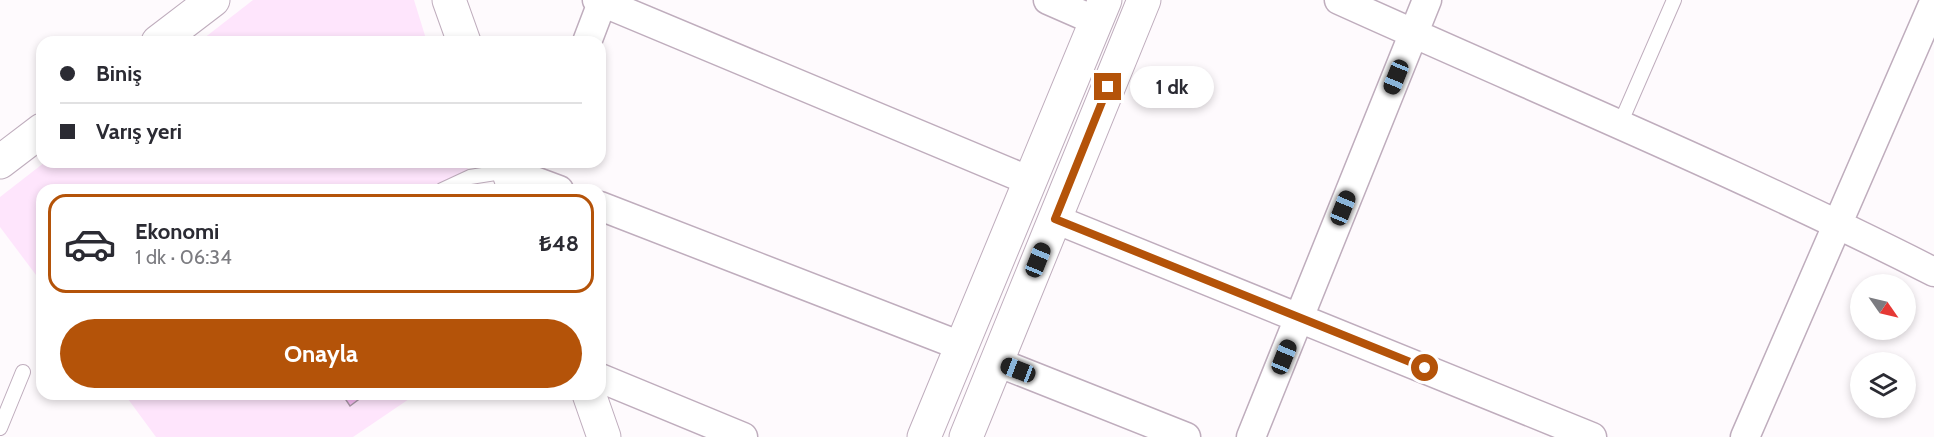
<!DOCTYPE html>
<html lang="tr">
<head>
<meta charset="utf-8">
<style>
  body { margin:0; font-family:Cabin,sans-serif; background:#f2f2f3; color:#2b2b33; height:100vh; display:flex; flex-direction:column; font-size:22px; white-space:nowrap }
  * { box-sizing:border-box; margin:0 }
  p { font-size:20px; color:#7c7c81 }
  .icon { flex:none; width:33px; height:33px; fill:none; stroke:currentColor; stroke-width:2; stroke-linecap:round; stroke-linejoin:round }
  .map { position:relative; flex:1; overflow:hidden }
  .sheet { position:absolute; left:36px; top:184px; width:570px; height:216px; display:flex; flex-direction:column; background:#fff; border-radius:18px; box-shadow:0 3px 9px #0003 }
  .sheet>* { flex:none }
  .hud { position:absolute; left:36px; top:36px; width:570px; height:132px; border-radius:18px; box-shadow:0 3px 9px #0003; display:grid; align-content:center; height:132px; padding:0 24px; background:#fff }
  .needle { width:39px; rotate:124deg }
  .controls { position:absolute; left:1850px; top:274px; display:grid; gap:12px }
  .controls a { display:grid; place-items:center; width:66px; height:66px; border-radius:50%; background:#fff; box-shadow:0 3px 9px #0003; font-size:30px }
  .end { position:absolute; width:27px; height:27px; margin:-14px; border:8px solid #b45309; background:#fff; box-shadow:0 0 0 3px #fff }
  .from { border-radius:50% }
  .bubble { position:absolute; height:42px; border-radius:21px; background:#fff; box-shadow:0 3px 9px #0003; font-size:20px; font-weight:800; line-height:42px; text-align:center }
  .car { position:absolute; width:18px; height:36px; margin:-18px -9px; border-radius:8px; box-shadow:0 0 4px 2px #0007; background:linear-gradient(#222 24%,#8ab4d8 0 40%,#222 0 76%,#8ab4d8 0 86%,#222 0) }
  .hud b { display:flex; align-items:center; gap:21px; height:57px; font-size:22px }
  .hud b+b { border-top:2px solid #e1e1e2 }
  .hud i { width:15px; height:15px; background:#2b2b33 }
  ul { padding:10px 0 0; list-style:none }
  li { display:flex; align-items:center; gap:18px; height:99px; margin:0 12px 9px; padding:0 12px; border:3px solid #e1e1e2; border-radius:18px }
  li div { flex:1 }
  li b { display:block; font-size:22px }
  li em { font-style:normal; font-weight:800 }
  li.on { border-color:#b45309 }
  li>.icon { width:54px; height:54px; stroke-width:1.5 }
  .action { display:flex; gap:12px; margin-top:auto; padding:12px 24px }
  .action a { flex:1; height:69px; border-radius:36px; background:#b45309; color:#fff; font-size:24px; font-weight:800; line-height:69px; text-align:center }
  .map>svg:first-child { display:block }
</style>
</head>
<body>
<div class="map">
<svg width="1934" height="437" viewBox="0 0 1934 437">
  <rect width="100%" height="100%" fill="#fefafd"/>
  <!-- built -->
  <path fill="#fee5fc" d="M253 0H414L427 42H199Z
    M45 162H465L476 190H42V283L0 227V197Z
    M125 395H415L353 437H156Z"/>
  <!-- building -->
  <path fill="#f9bbf4" stroke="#a998a7" stroke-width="1.5" d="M342 394H366L350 406Z"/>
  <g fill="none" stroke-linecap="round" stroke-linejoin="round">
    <defs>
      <path id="service" d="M1620 124 1674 0
        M442 190 470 177 508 171
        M0 428 23 372"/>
      <path id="minor" d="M597 0 1030 181
        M1048 0 1096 21
        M1339 0C1538 90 1739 173 1934 272
        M587 42 603 0
        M508 171 559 190
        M600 206 961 346
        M1055 219 1592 437
        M997 362 1186 437
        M600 378 743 437
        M1251 437 1427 0
        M1745 437 1934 2"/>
      <path id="tertiary" d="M449 0 464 42
        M158 42 213 0
        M0 162 42 130
        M505 162 515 190
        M589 394 604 437
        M924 437 1105 0
        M966 437 1144 0"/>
    </defs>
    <!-- service casing -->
    <use href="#service" stroke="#bfadbd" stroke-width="16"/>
    <!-- minor casing -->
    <use href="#minor" stroke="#bfadbd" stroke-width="31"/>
    <!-- tertiary casing -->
    <use href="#tertiary" stroke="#bfadbd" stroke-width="35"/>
    <!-- service -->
    <use href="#service" stroke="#fff" stroke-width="14"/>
    <!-- minor -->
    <use href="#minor" stroke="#fff" stroke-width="28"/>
    <!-- tertiary -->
    <use href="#tertiary" stroke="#fff" stroke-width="33"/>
  </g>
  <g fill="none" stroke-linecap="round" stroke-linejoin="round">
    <!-- route -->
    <path stroke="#b45309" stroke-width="8" d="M1108 87 1055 219 1425 368"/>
  </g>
</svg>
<div class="controls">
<a><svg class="needle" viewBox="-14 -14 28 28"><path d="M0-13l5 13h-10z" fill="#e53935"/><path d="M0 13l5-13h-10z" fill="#7c7c81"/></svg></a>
<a><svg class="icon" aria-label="layers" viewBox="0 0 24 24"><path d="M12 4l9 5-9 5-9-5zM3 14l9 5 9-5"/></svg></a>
</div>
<i class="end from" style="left:1425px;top:368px"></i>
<i class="end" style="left:1108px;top:87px"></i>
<div class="bubble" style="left:1130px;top:66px;width:84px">1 dk</div>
<i class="car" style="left:1396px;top:77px;rotate:202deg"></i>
<i class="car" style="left:1343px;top:208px;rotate:22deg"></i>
<i class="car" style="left:1038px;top:260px;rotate:22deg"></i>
<i class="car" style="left:1284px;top:357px;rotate:22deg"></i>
<i class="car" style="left:1018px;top:370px;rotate:291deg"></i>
<div class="hud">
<b><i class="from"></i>Biniş</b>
<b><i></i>Varış yeri</b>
</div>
<section class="sheet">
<ul>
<li class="on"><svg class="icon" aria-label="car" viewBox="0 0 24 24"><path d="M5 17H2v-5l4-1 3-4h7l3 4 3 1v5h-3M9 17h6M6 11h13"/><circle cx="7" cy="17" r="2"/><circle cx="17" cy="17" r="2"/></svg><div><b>Ekonomi</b><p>1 dk · 06:34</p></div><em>₺48</em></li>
</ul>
<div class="action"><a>Onayla</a></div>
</section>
</div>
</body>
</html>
